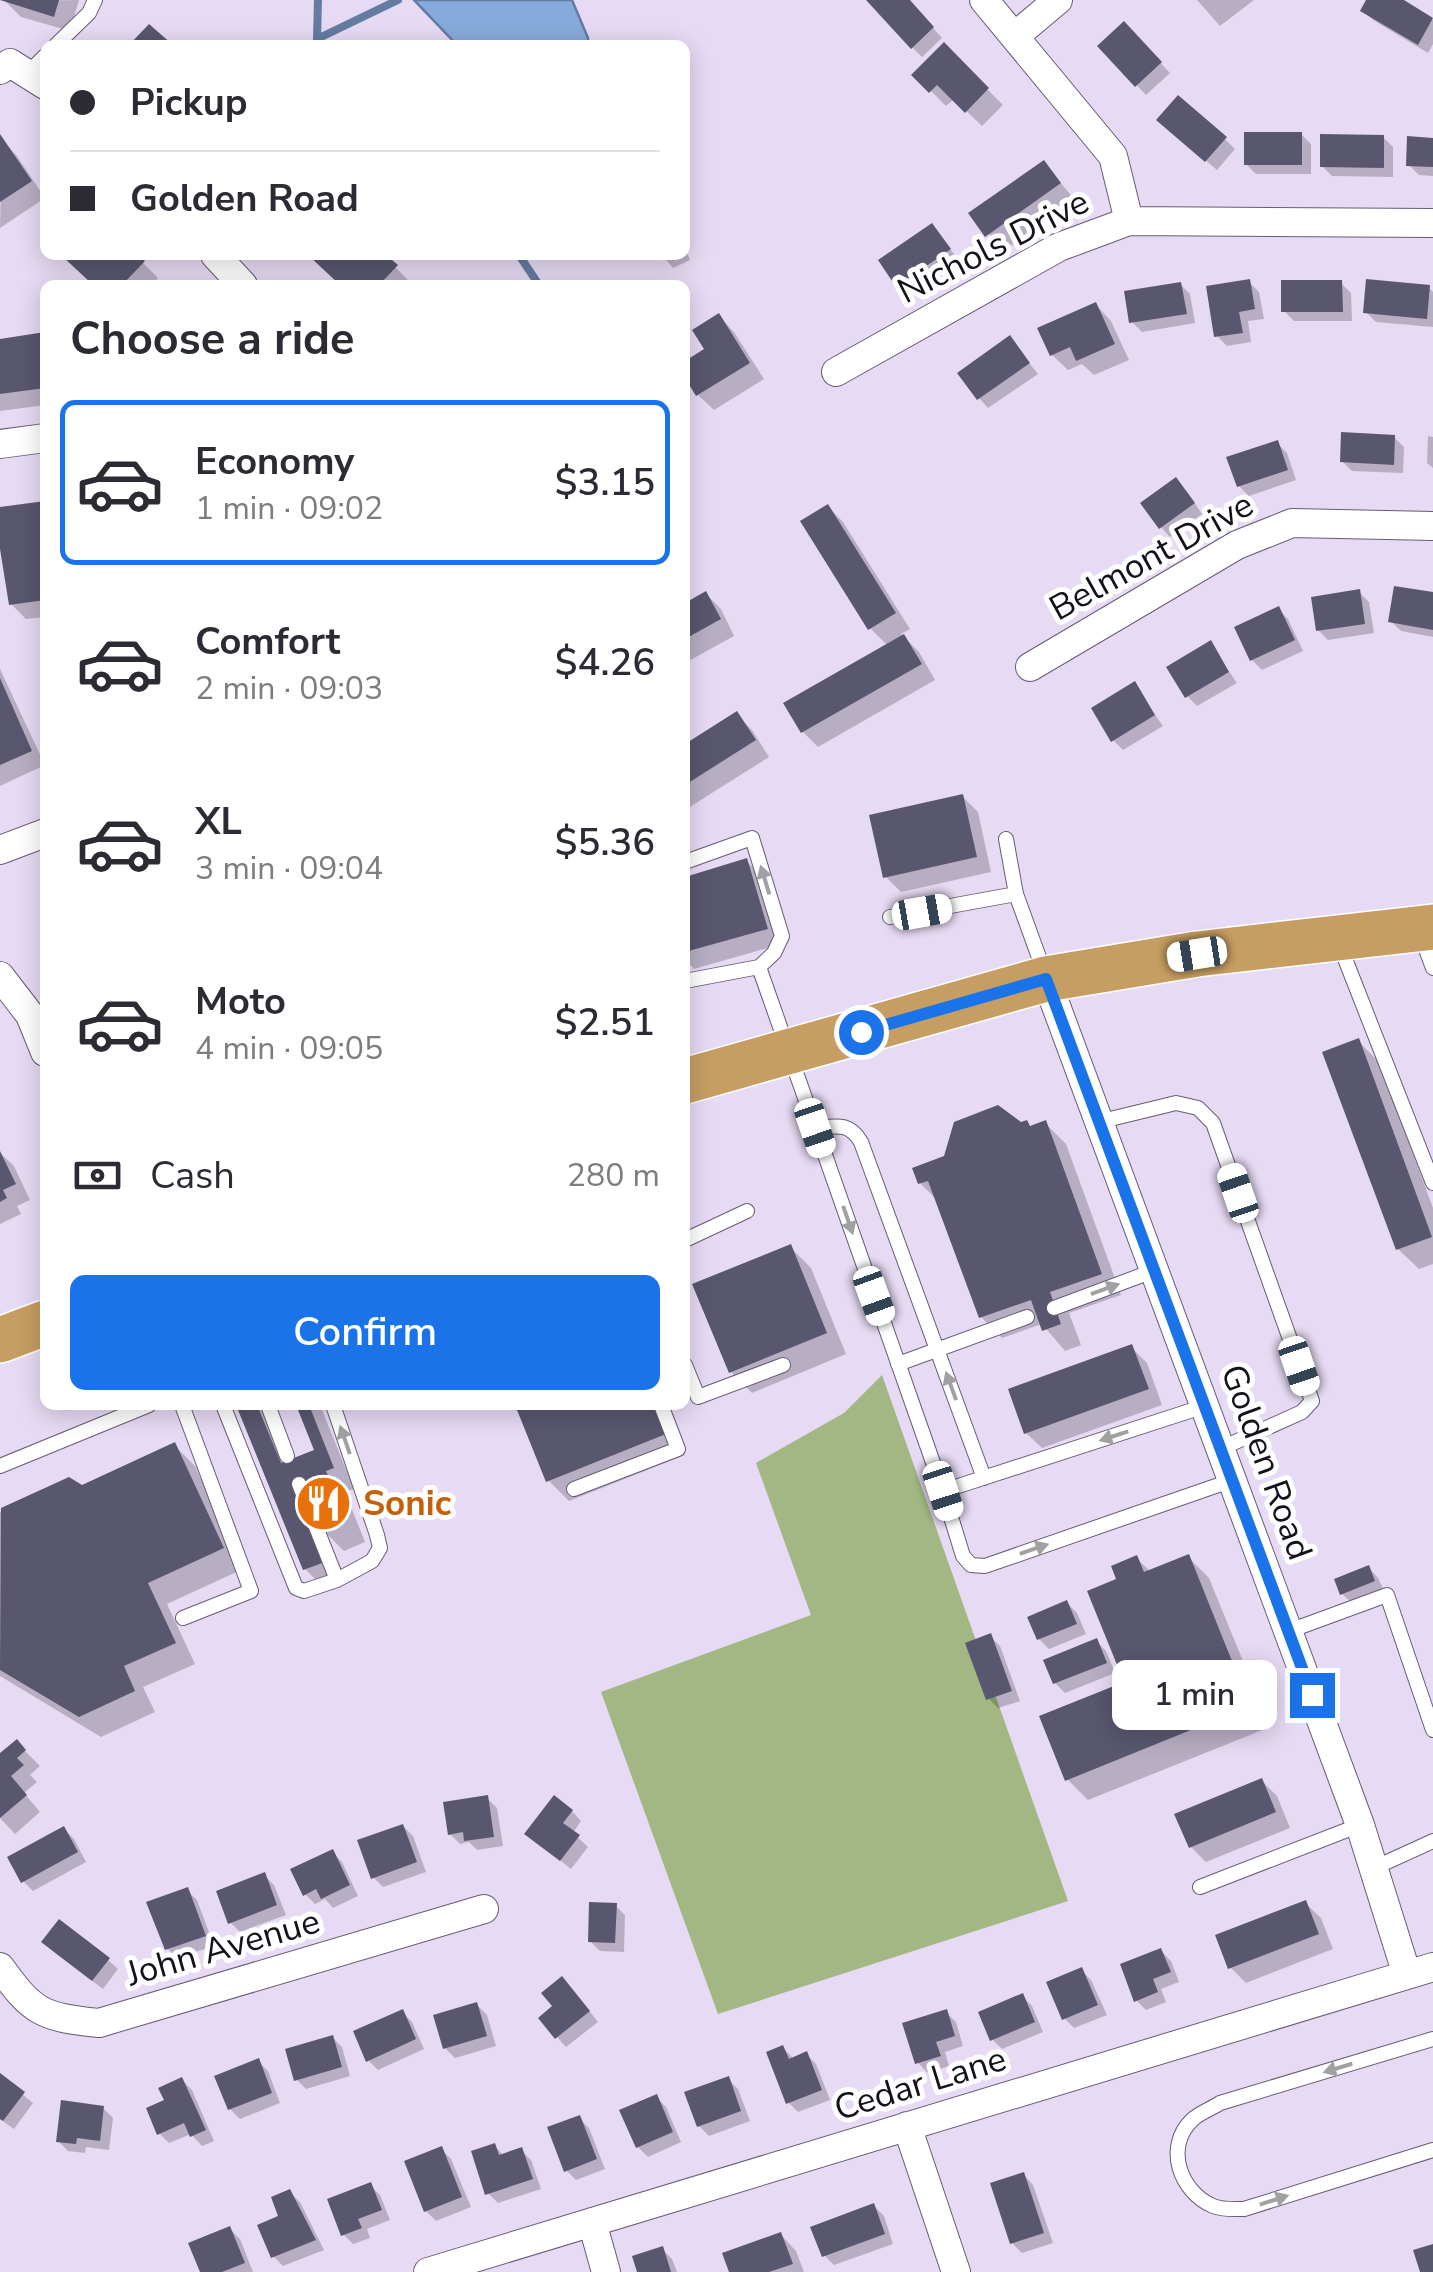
<!DOCTYPE html>
<html lang="en">
<head>
<meta charset="utf-8">
<style>
  body { margin:0; font-family:"Nunito Sans",sans-serif; background:#f2f2f3; color:#2b2b33; height:100vh; display:flex; flex-direction:column; font-size:38px; white-space:nowrap }
  * { box-sizing:border-box; margin:0 }
  p { font-size:32px; color:#7c7c81 }
  .icon { flex:none; width:55px; height:55px; fill:none; stroke:currentColor; stroke-width:2; stroke-linecap:round; stroke-linejoin:round }
  .map { position:relative; flex:1; overflow:hidden }
  .drawer { position:absolute; left:40px; top:280px; width:650px; height:1130px; display:flex; flex-direction:column; background:#fff; border-radius:15px; box-shadow:0 5px 25px #0003 }
  .drawer>* { flex:none }
  .hud { position:absolute; left:40px; top:40px; width:650px; height:220px; border-radius:15px; box-shadow:0 5px 25px #0003; display:grid; align-content:center; height:220px; padding:0 30px; background:#fff }
  .end { position:absolute; width:45px; height:45px; margin:-22px; border:12px solid #1a73e8; background:#fff; box-shadow:0 0 0 5px #fff }
  .from { border-radius:50% }
  .bubble { position:absolute; height:70px; border-radius:15px; background:#fff; box-shadow:0 5px 25px #0003; font-size:32px; font-weight:600; line-height:70px; text-align:center }
  .car { position:absolute; width:30px; height:60px; margin:-30px -15px; border-radius:12px; box-shadow:0 0 8px 2px #0007; background:linear-gradient(#fff 24%,#345 0 40%,#fff 0 76%,#345 0 86%,#fff 0) }
  .hud b { display:flex; align-items:center; gap:35px; height:95px; font-size:38px }
  .hud b+b { border-top:2px solid #e1e1e2 }
  .hud i { width:25px; height:25px; background:#2b2b33 }
  ul { padding:0; list-style:none }
  li { display:flex; align-items:center; gap:30px; height:165px; margin:0 20px 15px; padding:0 10px; border:5px solid transparent; border-radius:15px }
  li div { flex:1 }
  li b { display:block; font-size:38px }
  li em { font-style:normal; font-weight:600 }
  li.current { border-color:#1a73e8 }
  li>.icon { width:90px; height:90px; stroke-width:1.5 }
  h2 { padding:0 30px; font-size:45px; line-height:120px }
  .pay { display:flex; align-items:center; gap:25px; height:110px; padding:0 30px; font-size:38px }
  .pay p { margin-inline-start:auto }
  .action { display:flex; gap:20px; margin-top:auto; padding:20px 30px }
  .action a { flex:1; height:115px; border-radius:15px; background:#1a73e8; color:#fff; font-size:40px; font-weight:600; line-height:115px; text-align:center }
  .map>svg:first-child { display:block }
</style>
</head>
<body>
<div class="map">
<svg width="1433" height="2272" viewBox="0 0 1433 2272">
  <rect width="100%" height="100%" fill="#e7daf4"/>
  <!-- green -->
  <path fill="#a2b783" d="M882 1375 1068 1901 718 2014 601 1692 811 1615 756 1463 844 1413Z"/>
  <!-- water -->
  <path fill="#86aadb" stroke="#647ca1" stroke-width="2.5" d="M414 0H572L588 38V45H457Z"/>
  <!-- shadow -->
  <path fill="#0003" d="M79 0 70 31 21 17 5 1Z
    M908 0 942 38 922 57 912 47Z
    M1197 0H1254L1220 26Z
    M1369 0H1399L1433 20V44L1428 53 1373 20 1363 11Z
    M1124 25 1170 73 1146 95 1100 46Z
    M944 46 1003 105 982 126 954 99 946 106 915 75Z
    M1170 130 1225 139 1235 149 1217 170Z
    M1301 134 1311 144V174H1256L1246 164Z
    M1383 137 1393 147V177L1332 176 1322 166Z
    M2 140 17 156 45 198 0 228Z
    M1433 140V176L1419 175 1409 165Z
    M1044 163 1075 200 1003 251 972 214Z
    M932 226 958 259 907 295 898 285Z
    M685 249 690 260 673 268 662 255H685Z
    M63 255H135L158 278 152 285H95Z
    M311 255H383L411 283 343 285Z
    M1249 282 1259 292 1264 319 1248 321 1251 342 1227 346 1217 336Z
    M1341 283 1351 293 1352 321H1294L1284 311Z
    M1180 284 1190 294 1195 323 1142 332 1132 322Z
    M1429 288 1433 292V327L1376 322 1366 312Z
    M1096 305 1111 321 1129 360 1094 375 1082 364 1068 370 1052 355Z
    M719 316 734 332 764 379 714 410 698 395 685 373V363L707 350Z
    M45 335V405L0 411V341Z
    M1010 339 1038 374 988 408 979 398Z
    M1428 436 1433 437V468L1427 463Z
    M1394 437 1404 447 1403 473 1352 471 1342 461Z
    M1277 443 1287 453 1296 480 1249 496 1239 486Z
    M1186 490 1202 514 1170 537 1161 527Z
    M45 503V617L26 619 11 604 0 533V510Z
    M828 507 843 522 910 629 901 634 919 652 935 680 818 747 802 731 888 646 870 628Z
    M1359 592 1369 602 1374 633 1328 640 1318 630Z
    M706 594 721 609 734 636 685 663V605Z
    M1433 595V637L1401 631 1391 621Z
    M1278 609 1288 619 1303 651 1262 670 1252 660Z
    M1210 644 1237 683 1197 706 1187 696Z
    M0 669 45 765 0 786Z
    M1134 685 1163 726 1123 750 1113 740Z
    M737 715 752 730 769 757 685 810V747Z
    M963 797 978 812 991 872 901 892 885 876Z
    M746 861 762 876 782 944 694 969 685 959V879Z
    M1358 1041 1379 1062 1433 1208V1264L1419 1269 1398 1249Z
    M1045 1123 1066 1144 1121 1295 1069 1313 1081 1345 1065 1351 1042 1324 1002 1338 981 1317 938 1201 920 1183 1021 1125 1032 1128Z
    M0 1153 14 1166 30 1200 17 1206 21 1214 0 1224Z
    M790 1247 811 1268 846 1354 752 1393 731 1372Z
    M1131 1347 1147 1363 1162 1405 1042 1448 1026 1433Z
    M239 1405H268L291 1462 317 1451 298 1405H320L354 1489 345 1492 365 1542 344 1551 323 1530 344 1583 326 1590 305 1569Z
    M518 1405H665L685 1455 569 1501 548 1480Z
    M174 1445 195 1466 243 1569 167 1604 195 1664 143 1687 155 1712 101 1737 0 1676V1512L69 1480 82 1488Z
    M1188 1557 1209 1578 1270 1727 1088 1800 1067 1779 1127 1684 1119 1580 1136 1558 1151 1572Z
    M1369 1568 1378 1578 1384 1591 1352 1603 1342 1594Z
    M1067 1603 1077 1613 1086 1634 1049 1649 1039 1639Z
    M990 1636 1000 1646 1020 1701 998 1708 988 1698Z
    M1096 1641 1106 1651 1115 1673 1065 1693 1055 1683Z
    M16 1742 40 1766 30 1775 37 1782 24 1793 40 1812 15 1834 0 1818V1756Z
    M1262 1781 1277 1796 1290 1828 1206 1862 1191 1847Z
    M487 1798 497 1808 503 1846 477 1850 469 1842 460 1844 450 1834Z
    M572 1811 581 1821 573 1833 588 1847 571 1869 538 1843Z
    M403 1826 413 1836 426 1872 383 1887 373 1877Z
    M64 1829 74 1839 86 1862 33 1891 23 1881Z
    M332 1852 342 1862 358 1896 333 1908 325 1899 315 1904 305 1894Z
    M264 1875 274 1885 286 1915 240 1932 230 1922Z
    M187 1890 197 1900 214 1946 177 1958 167 1948Z
    M1305 1903 1321 1918 1333 1949 1246 1983 1230 1967Z
    M615 1905 625 1915 624 1952 600 1951 590 1941Z
    M1161 1951 1171 1961 1179 1982 1161 1989 1166 2002 1146 2010 1136 2000Z
    M54 1952 108 1960 118 1969 103 1989Z
    M1081 1970 1091 1980 1107 2015 1074 2028 1064 2018Z
    M572 1989 598 2022 566 2047 557 2037Z
    M1022 1996 1032 2006 1043 2032 1002 2049 992 2039Z
    M477 2005 487 2015 496 2046 455 2058 445 2048Z
    M402 2012 412 2022 424 2049 378 2070 368 2060Z
    M946 2012 956 2022 963 2046 945 2052 949 2066 928 2073 918 2063Z
    M332 2037 342 2047 350 2076 306 2089 296 2079Z
    M783 2048 794 2059 806 2054 816 2064 830 2100 798 2112 788 2102Z
    M258 2061 268 2071 280 2103 240 2119 230 2109Z
    M0 2076 33 2103 14 2129 0 2119Z
    M728 2079 738 2089 750 2121 709 2136 699 2126Z
    M182 2080 192 2090 214 2141 202 2146 191 2134 169 2143 160 2134 167 2101Z
    M656 2097 666 2107 681 2142 648 2157 638 2147Z
    M103 2108 113 2118 109 2150 86 2147 85 2153 68 2151 58 2141Z
    M579 2118 589 2128 605 2169 576 2180 566 2170Z
    M495 2146 504 2156 521 2150 531 2160 541 2189 498 2203 488 2193Z
    M441 2149 451 2159 471 2207 436 2221 426 2211Z
    M1024 2175 1033 2185 1053 2243 1022 2253 1012 2243Z
    M370 2185 380 2195 390 2220 367 2229 370 2238 353 2244 343 2234Z
    M289 2192 300 2202 324 2250 283 2266 273 2256Z
    M874 2206 884 2216 893 2244 834 2265 824 2255Z
    M230 2229 240 2239 253 2272H203Z
    M781 2235 796 2251 804 2272H731Z
    M662 2249 672 2259 677 2272H640Z"/>
  <g fill="none" stroke-linecap="round" stroke-linejoin="round">
    <!-- stream -->
    <path stroke="#647ca1" stroke-width="8" d="M317 39 398 0
      M317 39 318 0
      M519 255 539 285"/>
  </g>
  <!-- building -->
  <path fill="#59576f" d="M0 0H59L54 17Z
    M866 0H910L934 27 911 49Z
    M1366 0H1404L1433 18 1418 45 1360 11Z
    M1124 21 1162 62 1135 87 1097 46Z
    M149 24 173 45H129Z
    M944 42 989 88 965 113 937 85 929 93 911 75Z
    M1178 95 1227 137 1205 162 1156 120Z
    M1244 132H1302V165H1244Z
    M0 134 32 181 0 202Z
    M1320 134 1384 135V168L1320 167Z
    M1407 136 1433 138V167L1406 166Z
    M1044 160 1061 183 985 237 968 213Z
    M932 223 951 249 896 287 878 260Z
    M61 255H139L145 261 122 285H93Z
    M308 255H386L398 265 379 285H340Z
    M1250 279 1255 309 1239 312 1243 333 1214 337 1206 286Z
    M1366 279 1430 285 1427 319 1363 313Z
    M1281 280H1342L1343 312H1281Z
    M1181 282 1187 314 1129 323 1124 291Z
    M1096 302 1115 344 1076 361 1070 347 1050 356 1037 328Z
    M719 313 750 363 696 396 685 378V361L704 349 692 330Z
    M45 332V388L0 394V339Z
    M1010 335 1030 363 977 400 957 373Z
    M1341 432 1395 435 1394 465 1340 462Z
    M1278 440 1288 470 1237 487 1226 457Z
    M1176 477 1195 503 1159 529 1140 503Z
    M45 501V600L9 605 0 549V507Z
    M828 504 896 613 868 630 800 521Z
    M1394 586 1433 592V630L1388 622Z
    M1360 589 1365 624 1316 631 1311 597Z
    M706 591 721 619 685 639V603Z
    M1279 606 1295 640 1250 661 1234 627Z
    M904 634 922 664 801 733 783 703Z
    M1211 640 1229 672 1185 698 1166 667Z
    M0 678 32 751 0 765Z
    M1135 681 1155 715 1111 742 1091 708Z
    M737 711 756 740 685 785V744Z
    M963 794 977 857 883 878 869 815Z
    M747 858 768 929 685 952V877Z
    M1359 1038 1432 1237 1396 1250 1322 1052Z
    M998 1105 1021 1122 1027 1120 1030 1126 1046 1120 1102 1274 1050 1292 1061 1324 1042 1331 1031 1300 979 1318 928 1181 918 1184 912 1168 944 1156 954 1122Z
    M0 1151 16 1184 3 1190 7 1198 0 1202Z
    M791 1244 827 1333 729 1373 692 1284Z
    M1132 1344 1149 1389 1024 1434 1008 1389Z
    M236 1405H257L281 1463 314 1450 296 1405H309L334 1468 326 1471 346 1521 321 1531 325 1562 303 1570Z
    M515 1405H654L666 1434 546 1482Z
    M175 1442 224 1548 148 1583 176 1643 124 1666 135 1691 79 1717 0 1670 1 1508 69 1477 82 1485Z
    M1189 1554 1250 1706 1065 1781 1039 1716 1124 1682 1087 1591 1116 1579 1111 1566 1137 1555 1144 1572Z
    M1369 1565 1375 1581 1340 1595 1334 1579Z
    M1067 1600 1077 1624 1037 1640 1027 1617Z
    M991 1633 1012 1691 986 1700 965 1643Z
    M1097 1638 1107 1663 1053 1684 1043 1660Z
    M17 1739 26 1750 17 1758 24 1765 11 1776 27 1795 0 1818V1753Z
    M1262 1778 1276 1812 1189 1848 1174 1814Z
    M488 1795 494 1837 464 1841 463 1832 448 1835 443 1802Z
    M554 1795 573 1810 563 1823 580 1835 560 1861 524 1834Z
    M403 1824 417 1862 371 1879 357 1840Z
    M64 1826 78 1852 21 1883 7 1857Z
    M333 1849 350 1885 321 1899 316 1889 303 1896 290 1869Z
    M265 1872 277 1905 228 1924 216 1891Z
    M188 1887 206 1936 165 1950 146 1902Z
    M1306 1900 1319 1934 1228 1969 1215 1935Z
    M589 1902 617 1903 615 1943 588 1942Z
    M59 1919 110 1958 92 1981 41 1942Z
    M1161 1948 1171 1972 1153 1979 1158 1992 1134 2002 1120 1964Z
    M1082 1967 1098 2005 1062 2020 1046 1982Z
    M562 1976 590 2011 555 2039 538 2018 552 2006 541 1993Z
    M1023 1993 1035 2022 990 2041 978 2012Z
    M477 2002 487 2036 443 2049 433 2015Z
    M403 2009 416 2039 366 2062 353 2031Z
    M947 2009 955 2036 936 2042 941 2056 915 2064 902 2023Z
    M333 2035 342 2067 294 2081 285 2049Z
    M783 2045 789 2059 807 2051 822 2090 786 2104 766 2052Z
    M259 2058 272 2093 228 2110 214 2076Z
    M0 2073 25 2092 3 2121 0 2119Z
    M729 2076 741 2111 697 2127 684 2092Z
    M182 2077 206 2130 190 2137 184 2123 157 2135 146 2108 164 2100 158 2088Z
    M657 2094 673 2132 636 2148 619 2110Z
    M61 2100 104 2106 100 2141 77 2138 76 2144 56 2142Z
    M580 2115 597 2159 564 2172 547 2127Z
    M495 2143 499 2155 522 2147 533 2179 485 2195 471 2151Z
    M442 2146 462 2197 424 2212 404 2161Z
    M1024 2172 1044 2233 1010 2244 990 2183Z
    M371 2182 382 2210 358 2219 362 2228 341 2236 327 2199Z
    M290 2189 316 2240 271 2258 257 2225 278 2216 271 2197Z
    M874 2203 885 2234 822 2257 810 2227Z
    M230 2226 245 2263 222 2272H200L188 2243Z
    M781 2232 793 2264 769 2272H729L722 2253Z
    M1433 2244V2272H1420L1413 2250Z
    M663 2246 671 2272H637L632 2256Z"/>
  <g fill="none" stroke-linecap="round" stroke-linejoin="round">
    <defs>
      <path id="service" d="M56 45 89 13 95 0
        M27 74 45 56
        M1006 839 1016 894
        M685 862 752 838 782 936 774 953 759 967
        M890 917 1016 894 1045 974
        M1421 936 1433 968
        M1340 946 1433 1183
        M685 981 759 967 943 1491
        M1102 1121 1176 1103 1198 1108 1213 1123 1312 1401 1302 1412 1222 1448
        M815 1128C837 1126 849 1122 861 1142L984 1478
        M685 1240 747 1211
        M1054 1308 1156 1270
        M898 1364 1027 1317
        M685 1365 698 1397 783 1365
        M182 1405 251 1591 183 1618
        M223 1405 296 1588 304 1591 337 1580
        M268 1405 287 1456
        M1205 1406 943 1491 963 1556 971 1565 985 1566 1233 1480
        M0 1466 149 1405
        M299 1484 337 1580 372 1561 380 1548 377 1535 333 1405
        M574 1489 678 1449 661 1405
        M1289 1631 1387 1595 1433 1730
        M1376 1867 1433 1841
        M1200 1887 1360 1825
        M1433 2039 1220 2103C1211 2109 1199 2113 1192 2120 1164 2147 1180 2192 1213 2206 1222 2210 1234 2209 1244 2209L1433 2150"/>
      <path id="minor" d="M984 0 1113 156 1129 221
        M1015 36 1058 0
        M0 70 10 63 45 85
        M215 255 243 285
        M836 372 1059 247 1129 221 1433 223
        M0 444 45 438
        M1030 667 1237 545 1292 523 1433 526
        M0 850 45 833
        M0 976 30 1015 45 1052
        M1046 979 1360 1825 1407 1975
        M0 1967C33 2013 42 2017 99 2023L484 1909
        M907 2126 956 2272
        M592 2222 606 2272
        M428 2272 1433 1967"/>
      <path id="trunk" d="M685 1081 1046 979 1197 954 1433 927
        M0 1340 45 1323"/>
    </defs>
    <!-- service casing -->
    <use href="#service" stroke="#675c73" stroke-width="16"/>
    <!-- minor casing -->
    <use href="#minor" stroke="#675c73" stroke-width="30"/>
    <!-- trunk casing -->
    <use href="#trunk" stroke="#fff" stroke-width="48"/>
    <!-- service -->
    <use href="#service" stroke="#fff" stroke-width="14"/>
    <!-- minor -->
    <use href="#minor" stroke="#fff" stroke-width="28"/>
    <!-- trunk -->
    <use href="#trunk" stroke="#c69e63" stroke-width="45"/>
  </g>
  <!-- one-way arrows -->
  <defs><path id="oneway-solid" d="M-6-.8H1V-3.2L6.5 0L1 3.2V.8H-6Z" transform="scale(2.5)"/></defs>
  <g fill="#a1a0a3">
    <use href="#oneway-solid" transform="translate(765 880) rotate(-107)"/>
    <use href="#oneway-solid" transform="translate(848 1220) rotate(71)"/>
    <use href="#oneway-solid" transform="translate(1105 1289) rotate(-20)"/>
    <use href="#oneway-solid" transform="translate(951 1386) rotate(-110)"/>
    <use href="#oneway-solid" transform="translate(1114 1436) rotate(162)"/>
    <use href="#oneway-solid" transform="translate(345 1440) rotate(-109)"/>
    <use href="#oneway-solid" transform="translate(1034 1549) rotate(-19)"/>
    <use href="#oneway-solid" transform="translate(1338 2068) rotate(163)"/>
    <use href="#oneway-solid" transform="translate(1274 2200) rotate(-18)"/>
  </g>
  <g fill="none" stroke-linecap="round" stroke-linejoin="round">
    <!-- route -->
    <path stroke="#1a73e8" stroke-width="12" d="M861 1032 1046 979 1312 1695"/>
  </g>
  <!-- icons -->
  <defs>
    <symbol id="restaurant-disc" viewBox="-11 -11 22 22"><circle r="9.5" fill="#e8710a" stroke="#fff"/><path d="M-5-6h1v4h1v-4h1v4h1v-4h1v5L-1.5 .5V6h-2V.5L-5-1ZM5-6V6H3V1.5H1.5Q1.5-4 5-6Z" fill="#fff"/></symbol>
  </defs>
  <g fill-rule="evenodd">
    <use href="#restaurant-disc" x="292" y="1472" width="63" height="63"/>
  </g>
  <g text-anchor="middle" stroke-width="10" stroke-linejoin="round" paint-order="stroke">
    <!-- street labels -->
    <g font-size="35" fill="#15111a" stroke="#fff">
      <text transform="translate(993 246) rotate(-27)" y="12">Nichols Drive</text>
      <text transform="translate(1151 556) rotate(-29)" y="12">Belmont Drive</text>
      <text transform="translate(1267 1462) rotate(70)" y="12">Golden Road</text>
      <text transform="translate(223 1947) rotate(-16)" y="12">John Avenue</text>
      <text transform="translate(920 2083) rotate(-17)" y="12">Cedar Lane</text>
    </g>
    <!-- food labels -->
    <g font-size="35" font-weight="bold" fill="#c56008" stroke="#fff" text-anchor="start">
      <text x="363" y="1515">Sonic</text>
    </g>
  </g>
</svg>
<i class="end from" style="left:861px;top:1032px"></i>
<i class="end" style="left:1312px;top:1695px"></i>
<div class="bubble" style="left:1112px;top:1660px;width:165px">1 min</div>
<i class="car" style="left:922px;top:912px;rotate:80deg"></i>
<i class="car" style="left:1197px;top:954px;rotate:261deg"></i>
<i class="car" style="left:815px;top:1128px;rotate:161deg"></i>
<i class="car" style="left:1238px;top:1193px;rotate:341deg"></i>
<i class="car" style="left:874px;top:1296px;rotate:160deg"></i>
<i class="car" style="left:1299px;top:1366px;rotate:161deg"></i>
<i class="car" style="left:943px;top:1491px;rotate:162deg"></i>
<div class="hud">
<b><i class="from"></i>Pickup</b>
<b><i></i>Golden Road</b>
</div>
<section class="drawer">
<h2>Choose a ride</h2>
<ul>
<li class="current"><svg class="icon" aria-label="car" viewBox="0 0 24 24"><path d="M5 17H2v-5l4-1 3-4h7l3 4 3 1v5h-3M9 17h6M6 11h13"/><circle cx="7" cy="17" r="2"/><circle cx="17" cy="17" r="2"/></svg><div><b>Economy</b><p>1 min · 09:02</p></div><em>$3.15</em></li>
<li><svg class="icon" aria-label="car" viewBox="0 0 24 24"><path d="M5 17H2v-5l4-1 3-4h7l3 4 3 1v5h-3M9 17h6M6 11h13"/><circle cx="7" cy="17" r="2"/><circle cx="17" cy="17" r="2"/></svg><div><b>Comfort</b><p>2 min · 09:03</p></div><em>$4.26</em></li>
<li><svg class="icon" aria-label="car" viewBox="0 0 24 24"><path d="M5 17H2v-5l4-1 3-4h7l3 4 3 1v5h-3M9 17h6M6 11h13"/><circle cx="7" cy="17" r="2"/><circle cx="17" cy="17" r="2"/></svg><div><b>XL</b><p>3 min · 09:04</p></div><em>$5.36</em></li>
<li><svg class="icon" aria-label="car" viewBox="0 0 24 24"><path d="M5 17H2v-5l4-1 3-4h7l3 4 3 1v5h-3M9 17h6M6 11h13"/><circle cx="7" cy="17" r="2"/><circle cx="17" cy="17" r="2"/></svg><div><b>Moto</b><p>4 min · 09:05</p></div><em>$2.51</em></li>
</ul>
<div class="pay"><svg class="icon" aria-label="cash" viewBox="0 0 24 24"><path d="M3 7h18v10H3z"/><circle cx="12" cy="12" r="2"/></svg>Cash<p>280 m</p></div>
<div class="action"><a>Confirm</a></div>
</section>
</div>
</body>
</html>
